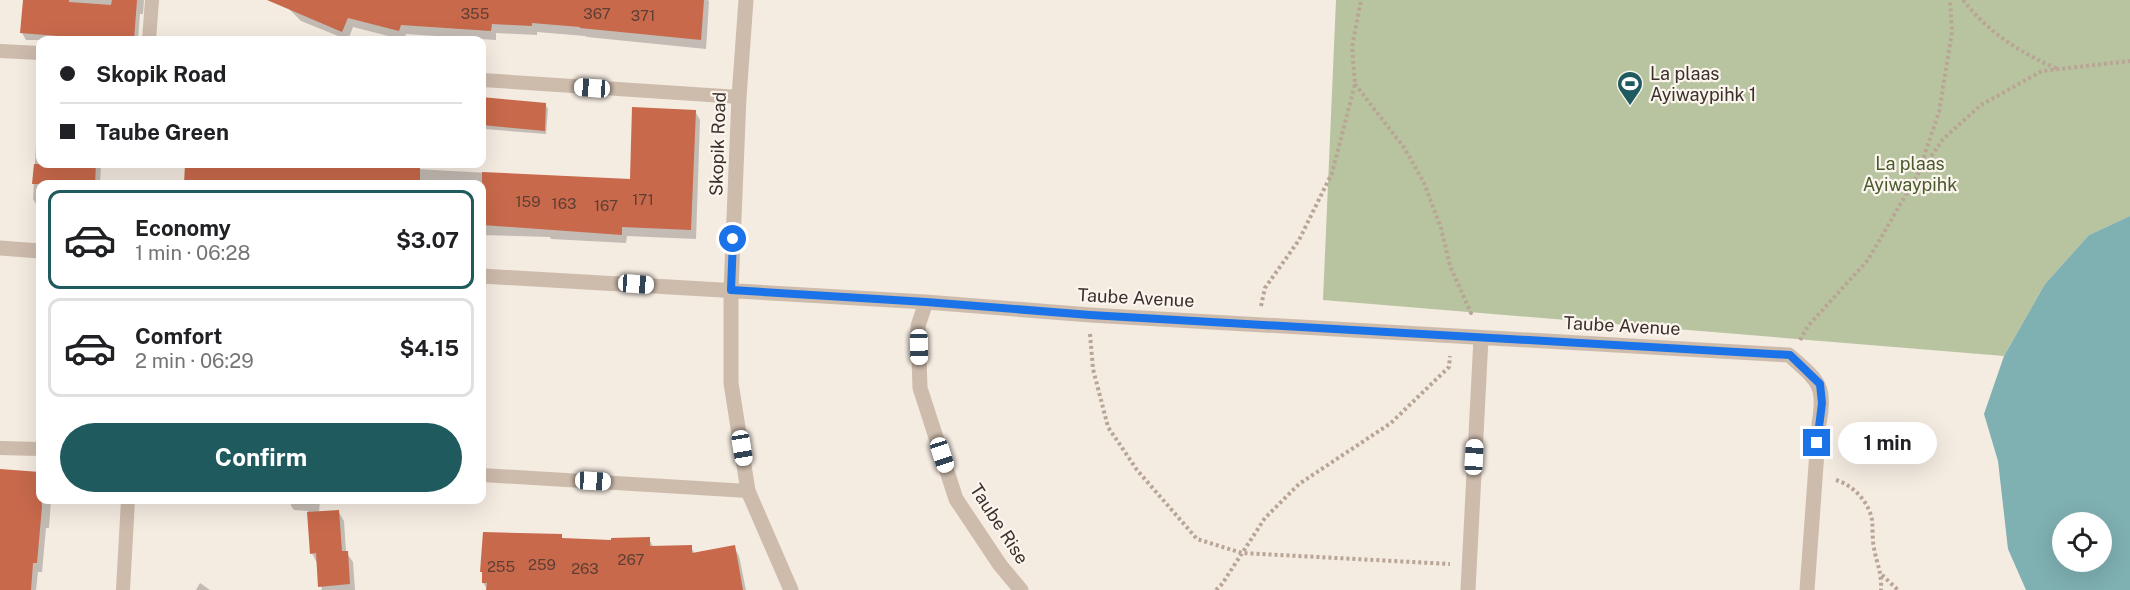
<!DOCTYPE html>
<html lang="en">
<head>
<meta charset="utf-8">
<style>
  body { margin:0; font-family:"Public Sans",sans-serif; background:#f2f2f2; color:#202124; height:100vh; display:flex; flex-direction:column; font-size:22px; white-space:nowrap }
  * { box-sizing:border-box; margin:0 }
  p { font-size:20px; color:#757577 }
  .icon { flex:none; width:33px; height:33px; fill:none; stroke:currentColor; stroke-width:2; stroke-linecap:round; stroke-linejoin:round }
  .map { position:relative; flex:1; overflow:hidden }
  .panel { position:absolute; left:36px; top:180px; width:450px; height:324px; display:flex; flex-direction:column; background:#fff; border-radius:12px; box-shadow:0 6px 24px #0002 }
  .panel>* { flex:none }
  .banner { position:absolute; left:36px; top:36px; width:450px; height:132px; border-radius:12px; box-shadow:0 6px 24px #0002; display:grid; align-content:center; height:132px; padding:0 24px; background:#fff }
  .controls { position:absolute; left:2052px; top:512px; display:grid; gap:12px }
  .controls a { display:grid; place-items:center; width:60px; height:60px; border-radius:50%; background:#fff; box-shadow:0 6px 24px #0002; font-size:30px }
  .end { position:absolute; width:27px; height:27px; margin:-14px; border:8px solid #1a73e8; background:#fff; box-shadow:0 0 0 3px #fff }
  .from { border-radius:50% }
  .bubble { position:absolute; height:42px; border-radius:21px; background:#fff; box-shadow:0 6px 24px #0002; font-size:20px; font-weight:700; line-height:42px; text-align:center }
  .car { position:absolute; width:18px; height:36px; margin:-18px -9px; border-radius:8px; box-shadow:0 0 4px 2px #0007; background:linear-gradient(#fff 24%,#345 0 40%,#fff 0 76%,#345 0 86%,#fff 0) }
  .banner b { display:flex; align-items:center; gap:21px; height:57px; font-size:22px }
  .banner b+b { border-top:2px solid #e0e0e0 }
  .banner i { width:15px; height:15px; background:#202124 }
  ul { padding:10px 0 0; list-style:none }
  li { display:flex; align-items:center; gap:18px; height:99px; margin:0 12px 9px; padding:0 12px; border:3px solid #e0e0e0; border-radius:12px }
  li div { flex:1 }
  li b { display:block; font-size:22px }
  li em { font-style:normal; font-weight:700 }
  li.on { border-color:#1f5a5e }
  li>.icon { width:54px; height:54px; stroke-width:1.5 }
  .button { display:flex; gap:12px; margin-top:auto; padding:12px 24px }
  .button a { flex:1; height:69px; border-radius:36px; background:#1f5a5e; color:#fff; font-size:24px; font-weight:700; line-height:69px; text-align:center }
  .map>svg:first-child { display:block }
</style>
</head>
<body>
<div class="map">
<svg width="2130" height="590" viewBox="0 0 2130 590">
  <rect width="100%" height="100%" fill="#f4ebe1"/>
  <!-- green -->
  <path fill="#b8c4a0" d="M1336 0H2130V216L2089 235 2045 284 2004 356 1323 300Z"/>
  <!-- water -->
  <path fill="#7fb0b2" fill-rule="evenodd" d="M2130 216V590H2026L2008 549 1998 461 1984 414 2004 356 2045 284 2089 235ZM2062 522H2102V561H2062Z"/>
  <!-- shadow -->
  <path fill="#0003" d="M24 0H144L143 14H140L138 40H26L22 33Z
    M280 0H708L709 2 706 49 587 37 585 36 537 32V35L496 33V40L406 34 404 40 353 27 348 40 301 21Z
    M483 99 545 104 548 109 546 134 484 129 482 125Z
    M695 111 700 120 696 239 627 236 626 243 551 239 550 237 482 235V184H185L186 164H327L631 181Z
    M36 145 40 146V164H101L100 184H40V208H38L33 199Z
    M1 471 40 473V500H51L49 528H46L42 572H38L36 590H0Z
    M291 500H320L319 513 338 511 344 521 346 552 353 562 355 590H322L317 563 312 553 308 511 294 510 291 506Z
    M561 536 564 540 613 542 649 539 654 548 691 547 695 554 734 547 739 556 746 590H488L483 583Z
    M200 583 210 590H196Z"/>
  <!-- building -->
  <path fill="#c8694b" d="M23 0H69V2L111 5 112 0H137L134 40H110L20 33Z
    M267 0H704L701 40 580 28V27L532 23V26L492 24 491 31 401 25 399 31 348 18 342 32Z
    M482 97 546 103 545 131 482 125Z
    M632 107 696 110 691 230 622 227V235L482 225V172L630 179Z
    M34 164H96L95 184H32Z
    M185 164H354L420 167V184H184Z
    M0 469 40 472 42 507 37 563H33L31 590H0Z
    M339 510 342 551H348L350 584 318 587 316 553 310 554 307 512Z
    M483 532 562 534V538L611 540V538L650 537V546L692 545V553L735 545 743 590H486L487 583H482V572H480Z"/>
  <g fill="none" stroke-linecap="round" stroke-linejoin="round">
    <!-- path -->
    <path stroke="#b9a596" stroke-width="4" stroke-dasharray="3 3" stroke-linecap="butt" d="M1963 0C1989 33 2020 53 2058 69
      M1355 84 1405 149 1424 183 1441 228 1450 266 1471 313H1467
      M1921 171 1943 139 1981 105 2042 71 2130 61
      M1261 306 1265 288 1299 240 1332 173 1355 84 1352 47 1361 0
      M1090 334 1093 369 1108 427 1137 470 1197 539 1242 553 1450 564
      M1800 340 1808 326 1868 260 1918 174 1939 112 1952 32 1950 0
      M1836 480C1853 485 1869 502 1872 520 1873 529 1872 539 1874 548 1877 565 1882 572 1881 590
      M1882 575 1898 590
      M1216 590 1222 584 1265 518 1299 484 1391 423 1449 367 1450 356"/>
    <!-- lane -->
    <path stroke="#cdbbac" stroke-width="14" d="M149 40 152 0
      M0 51 40 53
      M482 80 739 97
      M0 448 40 449
      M482 475 748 491
      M123 590 128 500"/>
    <!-- street -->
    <path stroke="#cdbbac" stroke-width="15" d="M746 0 739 97 731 290V383L748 491 791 590
      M0 248 40 251
      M482 276 926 302 1090 315 1789 355C1818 381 1826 384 1819 424L1807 590
      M926 302 918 326 920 388 956 499 1000 565 1021 590
      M1468 590 1481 338"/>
  </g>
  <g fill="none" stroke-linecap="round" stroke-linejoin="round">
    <!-- route -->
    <path stroke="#1a73e8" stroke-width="8" d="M733 239 731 290 926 302 1090 315 1790 355 1820 384 1822 403 1817 443"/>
  </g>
  <!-- icons -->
  <defs>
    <symbol id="stadium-pin" viewBox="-11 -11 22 30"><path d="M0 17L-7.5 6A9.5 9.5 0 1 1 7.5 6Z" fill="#1f5a5e" stroke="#fbf5ee"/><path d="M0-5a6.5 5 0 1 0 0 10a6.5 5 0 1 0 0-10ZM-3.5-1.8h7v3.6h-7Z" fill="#fff"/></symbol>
  </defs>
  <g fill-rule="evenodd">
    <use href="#stadium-pin" x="1615" y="69" width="30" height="40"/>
  </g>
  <g text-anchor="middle" stroke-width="4.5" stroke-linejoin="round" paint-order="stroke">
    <!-- number labels -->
    <g font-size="15" fill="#5e3e33">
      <text x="475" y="19">355</text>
      <text x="597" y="19">367</text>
      <text x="643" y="21">371</text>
      <text x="643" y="205">171</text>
      <text x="528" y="207">159</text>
      <text x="564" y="209">163</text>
      <text x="606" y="211">167</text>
      <text x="631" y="565">267</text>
      <text x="542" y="570">259</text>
      <text x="501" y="572">255</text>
      <text x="585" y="574">263</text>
    </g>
    <!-- poi labels -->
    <g font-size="18" fill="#3b302b" stroke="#fbf5ee" text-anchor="start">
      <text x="1650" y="80">La plaas<tspan x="1650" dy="21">Ayiwaypihk 1</tspan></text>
    </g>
    <!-- street labels -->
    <g font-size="18" fill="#3b302b" stroke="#fbf5ee">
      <text transform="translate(718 144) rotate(-88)" y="6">Skopik Road</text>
      <text transform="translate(1136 298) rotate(3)" y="6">Taube Avenue</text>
      <text transform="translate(1622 326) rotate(3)" y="6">Taube Avenue</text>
      <text transform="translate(999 524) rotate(57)" y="6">Taube Rise</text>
    </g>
    <!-- park labels -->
    <g font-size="18" fill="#4a5a2e" stroke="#fbf5ee">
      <text x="1910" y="170">La plaas<tspan x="1910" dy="21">Ayiwaypihk</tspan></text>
    </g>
  </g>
</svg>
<div class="controls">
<a><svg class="icon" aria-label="locate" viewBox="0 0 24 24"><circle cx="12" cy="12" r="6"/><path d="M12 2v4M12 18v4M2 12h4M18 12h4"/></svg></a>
</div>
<i class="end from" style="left:733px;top:239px"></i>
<i class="end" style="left:1817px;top:443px"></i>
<div class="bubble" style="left:1838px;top:422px;width:99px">1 min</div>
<i class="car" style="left:592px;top:88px;rotate:274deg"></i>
<i class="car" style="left:636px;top:284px;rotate:94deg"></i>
<i class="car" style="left:919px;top:347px;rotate:179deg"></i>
<i class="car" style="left:742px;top:448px;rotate:171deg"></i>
<i class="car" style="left:942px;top:455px;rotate:162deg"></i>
<i class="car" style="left:1474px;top:457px;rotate:3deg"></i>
<i class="car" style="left:593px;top:481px;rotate:93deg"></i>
<div class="banner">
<b><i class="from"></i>Skopik Road</b>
<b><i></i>Taube Green</b>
</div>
<section class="panel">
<ul>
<li class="on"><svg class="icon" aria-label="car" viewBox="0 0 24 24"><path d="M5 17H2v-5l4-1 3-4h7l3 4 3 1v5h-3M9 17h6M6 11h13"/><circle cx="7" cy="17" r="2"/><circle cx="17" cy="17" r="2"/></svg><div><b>Economy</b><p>1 min · 06:28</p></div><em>$3.07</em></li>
<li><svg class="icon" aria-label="car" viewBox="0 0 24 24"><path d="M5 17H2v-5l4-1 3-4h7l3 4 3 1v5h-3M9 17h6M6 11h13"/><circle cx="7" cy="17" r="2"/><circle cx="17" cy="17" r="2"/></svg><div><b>Comfort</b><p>2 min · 06:29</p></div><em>$4.15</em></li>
</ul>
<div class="button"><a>Confirm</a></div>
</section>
</div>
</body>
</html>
